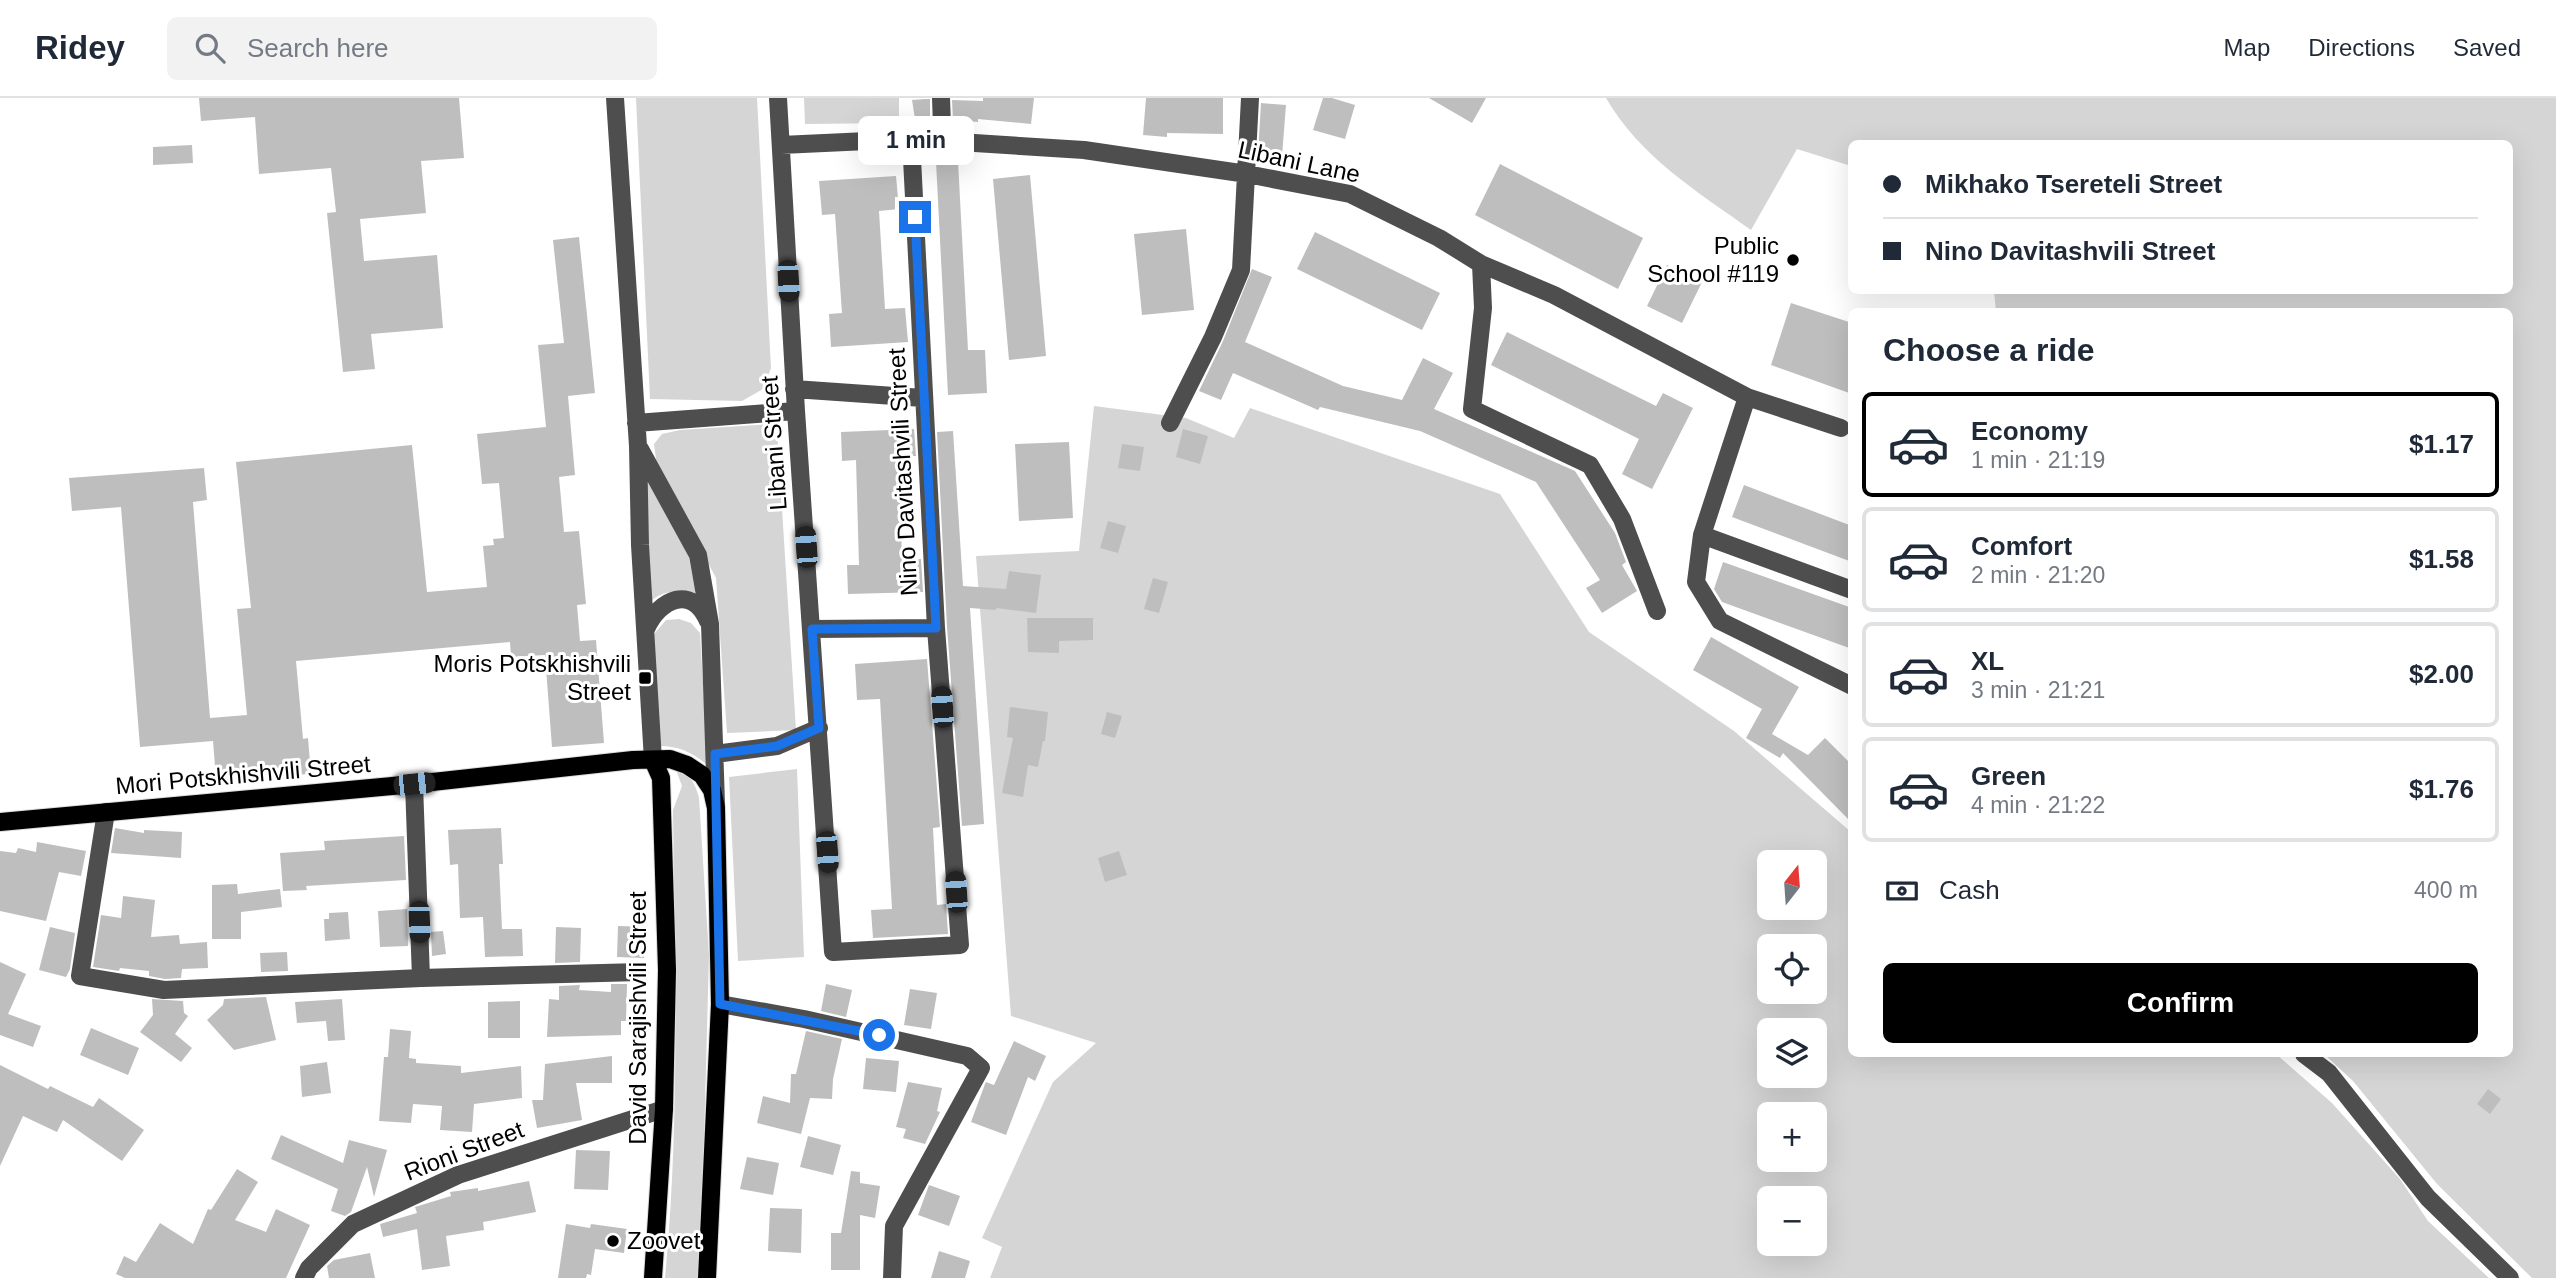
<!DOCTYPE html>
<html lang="en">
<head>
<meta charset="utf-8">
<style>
  body { margin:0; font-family:Helvetica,sans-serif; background:#f2f2f3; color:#1f2937; height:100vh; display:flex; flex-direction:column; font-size:26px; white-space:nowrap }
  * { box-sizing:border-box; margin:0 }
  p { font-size:23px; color:#747a83 }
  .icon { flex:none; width:38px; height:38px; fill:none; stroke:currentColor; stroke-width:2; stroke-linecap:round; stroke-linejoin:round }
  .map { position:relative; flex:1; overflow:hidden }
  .drawer { position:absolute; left:1848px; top:210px; width:665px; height:749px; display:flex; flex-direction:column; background:#fff; border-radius:10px; box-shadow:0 7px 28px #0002 }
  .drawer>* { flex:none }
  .top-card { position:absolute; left:1848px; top:42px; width:665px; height:154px; border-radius:10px; box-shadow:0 7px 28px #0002; display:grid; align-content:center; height:154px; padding:0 35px; background:#fff }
  .needle { width:46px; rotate:17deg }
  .fabs { position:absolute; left:1757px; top:752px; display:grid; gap:14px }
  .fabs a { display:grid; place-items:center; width:70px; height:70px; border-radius:10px; background:#fff; box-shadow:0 7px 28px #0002; font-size:35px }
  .end { position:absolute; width:32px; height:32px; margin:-16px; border:9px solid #1a73e8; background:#fff; box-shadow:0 0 0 4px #fff }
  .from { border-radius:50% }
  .bubble { position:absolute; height:49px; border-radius:10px; background:#fff; box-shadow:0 7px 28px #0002; font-size:23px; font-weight:800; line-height:49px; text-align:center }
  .car { position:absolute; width:21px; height:42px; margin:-21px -10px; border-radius:9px; box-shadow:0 0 5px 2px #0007; background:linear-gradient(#222 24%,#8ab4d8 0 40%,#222 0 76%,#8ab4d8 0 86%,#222 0) }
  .top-card b { display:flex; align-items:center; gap:24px; height:66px; font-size:26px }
  .top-card b+b { border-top:2px solid #e0e1e3 }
  .top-card i { width:18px; height:18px; background:#1f2937 }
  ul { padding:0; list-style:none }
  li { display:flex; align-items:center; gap:21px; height:105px; margin:0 14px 10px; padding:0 21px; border:4px solid #e0e1e3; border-radius:10px }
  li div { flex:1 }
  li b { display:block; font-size:26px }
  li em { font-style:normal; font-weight:800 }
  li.on { border-color:#000 }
  li>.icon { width:63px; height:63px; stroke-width:1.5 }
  h2 { padding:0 35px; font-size:32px; line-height:84px }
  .pay { display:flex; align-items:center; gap:18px; height:77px; padding:0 35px; font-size:26px }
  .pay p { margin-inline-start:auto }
  .button { display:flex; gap:14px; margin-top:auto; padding:14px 35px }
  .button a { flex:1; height:80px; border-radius:10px; background:#000; color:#fff; font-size:28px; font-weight:800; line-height:80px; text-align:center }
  header { display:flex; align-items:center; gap:42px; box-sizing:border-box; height:98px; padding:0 35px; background:#fff; border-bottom:2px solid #e0e1e3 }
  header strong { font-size:33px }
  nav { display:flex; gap:38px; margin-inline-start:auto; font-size:24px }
  .search { width:490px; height:63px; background:#f2f2f3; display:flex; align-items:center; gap:18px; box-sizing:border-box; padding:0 24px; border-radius:10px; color:#747a83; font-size:26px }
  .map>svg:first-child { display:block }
</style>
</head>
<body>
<header>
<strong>Ridey</strong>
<div class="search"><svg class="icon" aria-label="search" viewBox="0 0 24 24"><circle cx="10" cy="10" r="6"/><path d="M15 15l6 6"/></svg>Search here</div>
<nav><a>Map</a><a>Directions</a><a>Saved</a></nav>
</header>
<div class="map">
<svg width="2556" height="1180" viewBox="0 0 2556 1180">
  <rect width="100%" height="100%" fill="#fff"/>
  <!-- green -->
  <path fill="#d5d5d5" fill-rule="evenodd" d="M636 0H757L771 270 763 291 742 303 650 301Z
    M804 0H899V25L805 26Z
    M1606 0H2556V1180H2532L2437 1086 2353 983 2324 956H2510V214H1996L1994 193 2510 192V46H1852L1851 68 1797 51 1751 132C1698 94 1640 59 1606 0Z
    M1094 308 1186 320 1234 340 1250 310 1500 396 1589 534 1734 633 1851 734 1852 956H2276L2332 1005 2400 1081 2428 1123 2489 1180H990L1002 1149 982 1140 1053 984 1096 945 1011 918 976 458 1079 453ZM1769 765H1815V810H1769ZM1769 849H1815V894H1769ZM1769 933H1815V978H1769ZM1769 1017H1815V1062H1769ZM1769 1101H1815V1146H1769Z
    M772 326 777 332 796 632 727 635 716 480 657 368 654 346 662 336 680 332Z
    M642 368 689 459 697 502C680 493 669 490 652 502Z
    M679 521 691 525 700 535 708 668C694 655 679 648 659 648L654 536 666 522Z
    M675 669C690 677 695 684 699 700L709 857 701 1153 698 1180H665C680 1024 675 868 673 712L682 688Z
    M797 671 804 859 738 863 729 679Z"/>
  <!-- building -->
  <path fill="#bebebe" d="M199 0H459L464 60 421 63 426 115 360 121 364 163 437 157 443 230 371 236 375 271 343 274 327 115 336 114 331 70 259 76 255 19 201 23Z
    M983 0H1034L1031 26 978 21V24L953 22 952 2 983 3Z
    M1146 0H1223V36L1167 35V39L1143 37Z
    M1323 0H1332L1355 7 1345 41 1313 32Z
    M1429 0H1486L1472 25Z
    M925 1H930V19L915 21 912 2Z
    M1261 5 1286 7 1282 58 1258 57Z
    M192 47 193 65 153 67V49Z
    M958 63 968 252H985L987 295 948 297 936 64Z
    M1500 66 1643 140 1618 191 1475 117Z
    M1030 77 1046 258 1009 262 993 81Z
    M896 78 899 111 879 113 885 211 905 210 908 244 831 249 829 216 842 215 835 116 822 117 819 83Z
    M1186 131 1194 212 1142 217 1134 136Z
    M1315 134 1440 195 1422 232 1297 171Z
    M579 139 595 295 568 298 575 377 559 379 564 434 579 433 586 506 577 507 580 543 596 542 604 645 552 649 545 557 511 559 510 544 296 563 303 641 308 640 311 676 216 681 213 643 140 649 121 409 72 413 69 380 204 370 207 402 193 404 210 620 247 617 237 511 251 510 236 364 412 347 427 494 487 489 483 448 494 447 493 441 504 440 499 385 482 386 477 336 546 329 538 247 564 245 553 142Z
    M1667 167 1702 184 1682 225 1647 208Z
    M1252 171 1272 179 1245 244 1343 288 1402 302 1423 260 1453 275 1434 311 1575 373 1615 435 1626 464 1622 467 1637 493 1602 515 1586 490 1600 482 1536 384 1420 333 1320 309 1318 312 1233 275 1221 302 1199 293 1223 243Z
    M1791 205 1852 225V296L1771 267Z
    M1507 234 1656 308 1663 295 1693 310 1652 391 1622 376 1639 341 1491 267Z
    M914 331 916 358H899L902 462 921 461 923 494 848 496 847 467H859L856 362 842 363 841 334Z
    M1183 331 1208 338 1200 366 1176 359Z
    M953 333 963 488 1006 491 1009 473 1041 477 1036 515 996 510V512L970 510 984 726 962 728 947 529 937 334Z
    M1069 344 1073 420 1019 423 1015 346Z
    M1122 346 1144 349 1140 373 1118 370Z
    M1744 387 1852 428V464L1732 419Z
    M1108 423 1126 428 1118 455 1100 450Z
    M1723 464 1852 510V551L1722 504 1714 491Z
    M1153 480 1168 484 1159 515 1144 511Z
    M1027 520H1093V542L1059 543V555L1028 554Z
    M1711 539 1799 589 1772 636 1808 657 1825 640 1852 667V725L1783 655 1780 660 1746 640 1762 611 1693 572Z
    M927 561 940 729 933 730 937 807 946 806 948 836 873 840 871 812 892 811 880 601 857 602 855 566Z
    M1010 609 1048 614 1045 643H1043L1038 669 1028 667 1023 699 1002 695 1013 640 1007 639Z
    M1107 614 1122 618 1115 640 1101 636Z
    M115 730 144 735V732L182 734 181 760 111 755Z
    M501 730 503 766H499L502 831H522L523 858 485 859 483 819 460 820 458 766 450 767 448 732Z
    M404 738 406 782 306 788 307 792 283 793 280 755 325 752 324 743Z
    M37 744 86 753 81 778 59 774 46 823 0 813V753L16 755 18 750 36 754Z
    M1119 753 1127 777 1105 784 1098 760Z
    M237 786 238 796 280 791 282 809 241 814V841H212V787Z
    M123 798 155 802 151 839 179 837 180 846 207 844 208 870 182 871 181 880 165 881 149 878V873L120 870 119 873 93 869 101 817 121 820Z
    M407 811 408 848 380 849 378 813Z
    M348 814 350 841 325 843 324 821H329V815Z
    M618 828 646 829 644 860 617 859Z
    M50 829 75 835 70 871 66 879 39 872Z
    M556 829 581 830 580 864 555 865Z
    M443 833 446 856 432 858 431 834Z
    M287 854 288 873 261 874 260 855Z
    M0 864 26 876 8 916 41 928 33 949 0 937Z
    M611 886H627L626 923H621V937L547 939 549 901 559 902V888L580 887 579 892 611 894Z
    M826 886 852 892 846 919 821 913Z
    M910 891 937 895 931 931 904 927Z
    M266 899 276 942 234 952 207 922 223 907 224 901Z
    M152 901 183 903 184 915 188 918 175 936 192 950 181 964 140 934 153 917Z
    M342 901 345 942 328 943 326 923 297 925 295 904Z
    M520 903V940H488V904Z
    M91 930 139 950 128 977 80 957Z
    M390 931 411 933 409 960 416 961V965L461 968V975L521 968 522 1000 474 1006 472 1034 440 1032 442 1008 413 1006 411 1025 379 1023 384 959H388Z
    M806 933 842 941 833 981 832 1001 810 1000 801 1036 757 1025 763 998 790 1005 791 976H796Z
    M1014 943 1046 958 1035 983 1028 979 1006 1037 971 1024 985 986 986 984 994 987Z
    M612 958V985H576L582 1022 537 1030 532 1002H543L545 966Z
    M866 960 899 963 896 994 863 991Z
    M327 964 331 995 302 999 300 968Z
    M0 967 48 991 50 988 93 1009 99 1000 144 1032 122 1063 63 1022 57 1034 23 1018 0 1068Z
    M908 984 942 990 937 1013 940 1014 925 1046 903 1040 906 1031 896 1029Z
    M2488 991 2501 1001 2490 1016 2477 1006Z
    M281 1037 343 1065 349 1042 387 1052 374 1099 367 1069 351 1114 345 1118 331 1113 338 1091 271 1061Z
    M808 1038 841 1047 833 1077 800 1069Z
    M576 1052 610 1053 608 1092 574 1091Z
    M747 1059 779 1065 773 1097 740 1091Z
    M237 1071 258 1084 235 1122 266 1134 276 1111 310 1127 286 1180H125L116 1176 124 1158 136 1164 160 1125 193 1146 208 1111 211 1112Z
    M851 1073 860 1074V1085L880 1088 875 1120 860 1117V1172H831V1135H841Z
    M529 1083 536 1114 483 1124 484 1132 446 1138 450 1168 422 1172 417 1131 383 1139 380 1126 417 1115 415 1109 451 1098 450 1094 478 1090V1093Z
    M929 1087 960 1098 949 1128 918 1117Z
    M770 1110 802 1111 801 1155 768 1153Z
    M566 1126 590 1130 591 1126 627 1131 624 1155 595 1151 591 1177 587 1176 586 1180H558Z
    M939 1153 970 1163 965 1180H931Z
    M370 1155 375 1180H329L327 1168 334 1162Z"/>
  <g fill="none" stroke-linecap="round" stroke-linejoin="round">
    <defs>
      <path id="major" d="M653 662 661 680 667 872 664 1011 653 1180
        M0 724 414 686 633 662 670 661 687 667 702 677 712 692 716 710 720 906 707 1180"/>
    </defs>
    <!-- major casing -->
    <use href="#major" stroke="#dbdbdb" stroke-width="20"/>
    <!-- minor -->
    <path stroke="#4e4e4e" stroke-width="18" d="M615 0 638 348 640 447 653 662
      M778 0 796 313 833 854 960 847 936 530 911 41 942 28 941 0
      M781 47 911 41 1084 52 1247 76 1350 96 1439 140 1481 166 1554 197 1747 299 1841 330
      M1481 166 1483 210 1472 311 1590 367 1622 421 1657 513
      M794 291 923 300
      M1747 299 1702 437 1696 484 1720 523 1852 588
      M636 325 796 313
      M1170 325 1213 239 1241 172 1250 0
      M640 351 698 457 710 526 716 706
      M1702 437 1852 492
      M646 531C660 500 692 487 708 523
      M812 531 936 530
      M715 656 777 648 819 630
      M414 686 421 880
      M106 714 80 878 164 892 421 880 640 874
      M720 906 804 921 967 958 981 970 894 1128 892 1180
      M2304 956 2329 975 2428 1100 2510 1180
      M304 1180 309 1170 353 1126 458 1077 664 1011"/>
    <!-- major -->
    <use href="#major" stroke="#000" stroke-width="18"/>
  </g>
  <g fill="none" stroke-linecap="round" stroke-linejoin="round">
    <!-- route -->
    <path stroke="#1a73e8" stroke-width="9" d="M879 937 720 906 715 656 777 648 819 630 812 531 936 530 915 119"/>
  </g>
  <!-- markers -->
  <g fill="#000" stroke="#fff" stroke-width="2.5">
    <circle cx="1793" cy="162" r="7"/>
    <rect x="638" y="573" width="14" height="14" rx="3.5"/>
    <circle cx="613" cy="1143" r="7"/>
  </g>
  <g text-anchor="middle" stroke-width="6" stroke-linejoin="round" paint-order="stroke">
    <!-- street labels -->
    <g font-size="24" fill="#000" stroke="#fff">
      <text transform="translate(1299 64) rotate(12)" y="8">Libani Lane</text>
      <text transform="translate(774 345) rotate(-94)" y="8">Libani Street</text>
      <text transform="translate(903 374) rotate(-93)" y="8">Nino Davitashvili Street</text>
      <text transform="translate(243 677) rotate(-5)" y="8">Mori Potskhishvili Street</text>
      <text transform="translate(638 920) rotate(-90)" y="8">David Sarajishvili Street</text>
      <text transform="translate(464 1053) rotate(-21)" y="8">Rioni Street</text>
    </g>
    <!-- poi labels -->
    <g font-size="24" fill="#000" stroke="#fff" text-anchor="end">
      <text x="1779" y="156">Public<tspan x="1779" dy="28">School #119</tspan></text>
      <text x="631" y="574">Moris Potskhishvili<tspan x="631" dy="28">Street</tspan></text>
      <text x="627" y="1151" text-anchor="start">Zoovet</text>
    </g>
  </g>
</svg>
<div class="fabs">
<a><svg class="needle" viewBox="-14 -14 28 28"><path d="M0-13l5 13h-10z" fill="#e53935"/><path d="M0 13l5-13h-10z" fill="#747a83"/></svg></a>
<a><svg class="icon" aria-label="locate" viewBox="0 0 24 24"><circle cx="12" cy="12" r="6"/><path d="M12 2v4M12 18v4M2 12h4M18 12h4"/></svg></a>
<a><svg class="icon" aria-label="layers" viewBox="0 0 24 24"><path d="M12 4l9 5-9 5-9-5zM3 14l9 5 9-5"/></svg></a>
<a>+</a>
<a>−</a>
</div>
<i class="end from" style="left:879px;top:937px"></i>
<i class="end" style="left:915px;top:119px"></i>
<div class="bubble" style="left:858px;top:18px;width:116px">1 min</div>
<i class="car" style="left:788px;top:183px;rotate:177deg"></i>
<i class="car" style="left:806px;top:449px;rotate:356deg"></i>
<i class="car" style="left:942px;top:609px;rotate:356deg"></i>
<i class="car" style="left:414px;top:686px;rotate:84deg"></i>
<i class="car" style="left:827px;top:754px;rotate:176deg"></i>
<i class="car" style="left:956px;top:794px;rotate:356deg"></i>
<i class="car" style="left:419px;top:824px;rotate:178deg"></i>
<div class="top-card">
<b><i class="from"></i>Mikhako Tsereteli Street</b>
<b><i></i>Nino Davitashvili Street</b>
</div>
<section class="drawer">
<h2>Choose a ride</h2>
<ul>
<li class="on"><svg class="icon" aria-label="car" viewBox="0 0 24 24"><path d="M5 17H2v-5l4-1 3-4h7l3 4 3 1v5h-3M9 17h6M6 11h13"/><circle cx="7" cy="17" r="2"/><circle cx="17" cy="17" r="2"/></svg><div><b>Economy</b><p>1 min · 21:19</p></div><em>$1.17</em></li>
<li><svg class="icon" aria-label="car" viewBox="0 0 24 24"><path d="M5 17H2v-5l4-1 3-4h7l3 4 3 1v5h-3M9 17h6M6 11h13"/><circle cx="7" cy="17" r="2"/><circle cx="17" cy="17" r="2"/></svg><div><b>Comfort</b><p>2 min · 21:20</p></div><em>$1.58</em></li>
<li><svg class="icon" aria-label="car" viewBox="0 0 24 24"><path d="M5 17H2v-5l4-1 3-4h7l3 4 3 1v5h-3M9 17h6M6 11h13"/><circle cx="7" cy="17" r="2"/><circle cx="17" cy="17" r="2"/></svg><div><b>XL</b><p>3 min · 21:21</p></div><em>$2.00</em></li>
<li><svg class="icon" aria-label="car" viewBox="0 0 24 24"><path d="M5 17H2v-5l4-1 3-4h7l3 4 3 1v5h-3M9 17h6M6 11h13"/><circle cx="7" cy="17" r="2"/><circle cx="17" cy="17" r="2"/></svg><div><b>Green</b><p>4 min · 21:22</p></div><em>$1.76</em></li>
</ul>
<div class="pay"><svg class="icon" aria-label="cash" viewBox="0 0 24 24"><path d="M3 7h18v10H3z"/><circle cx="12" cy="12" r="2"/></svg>Cash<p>400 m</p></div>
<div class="button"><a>Confirm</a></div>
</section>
</div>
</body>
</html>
